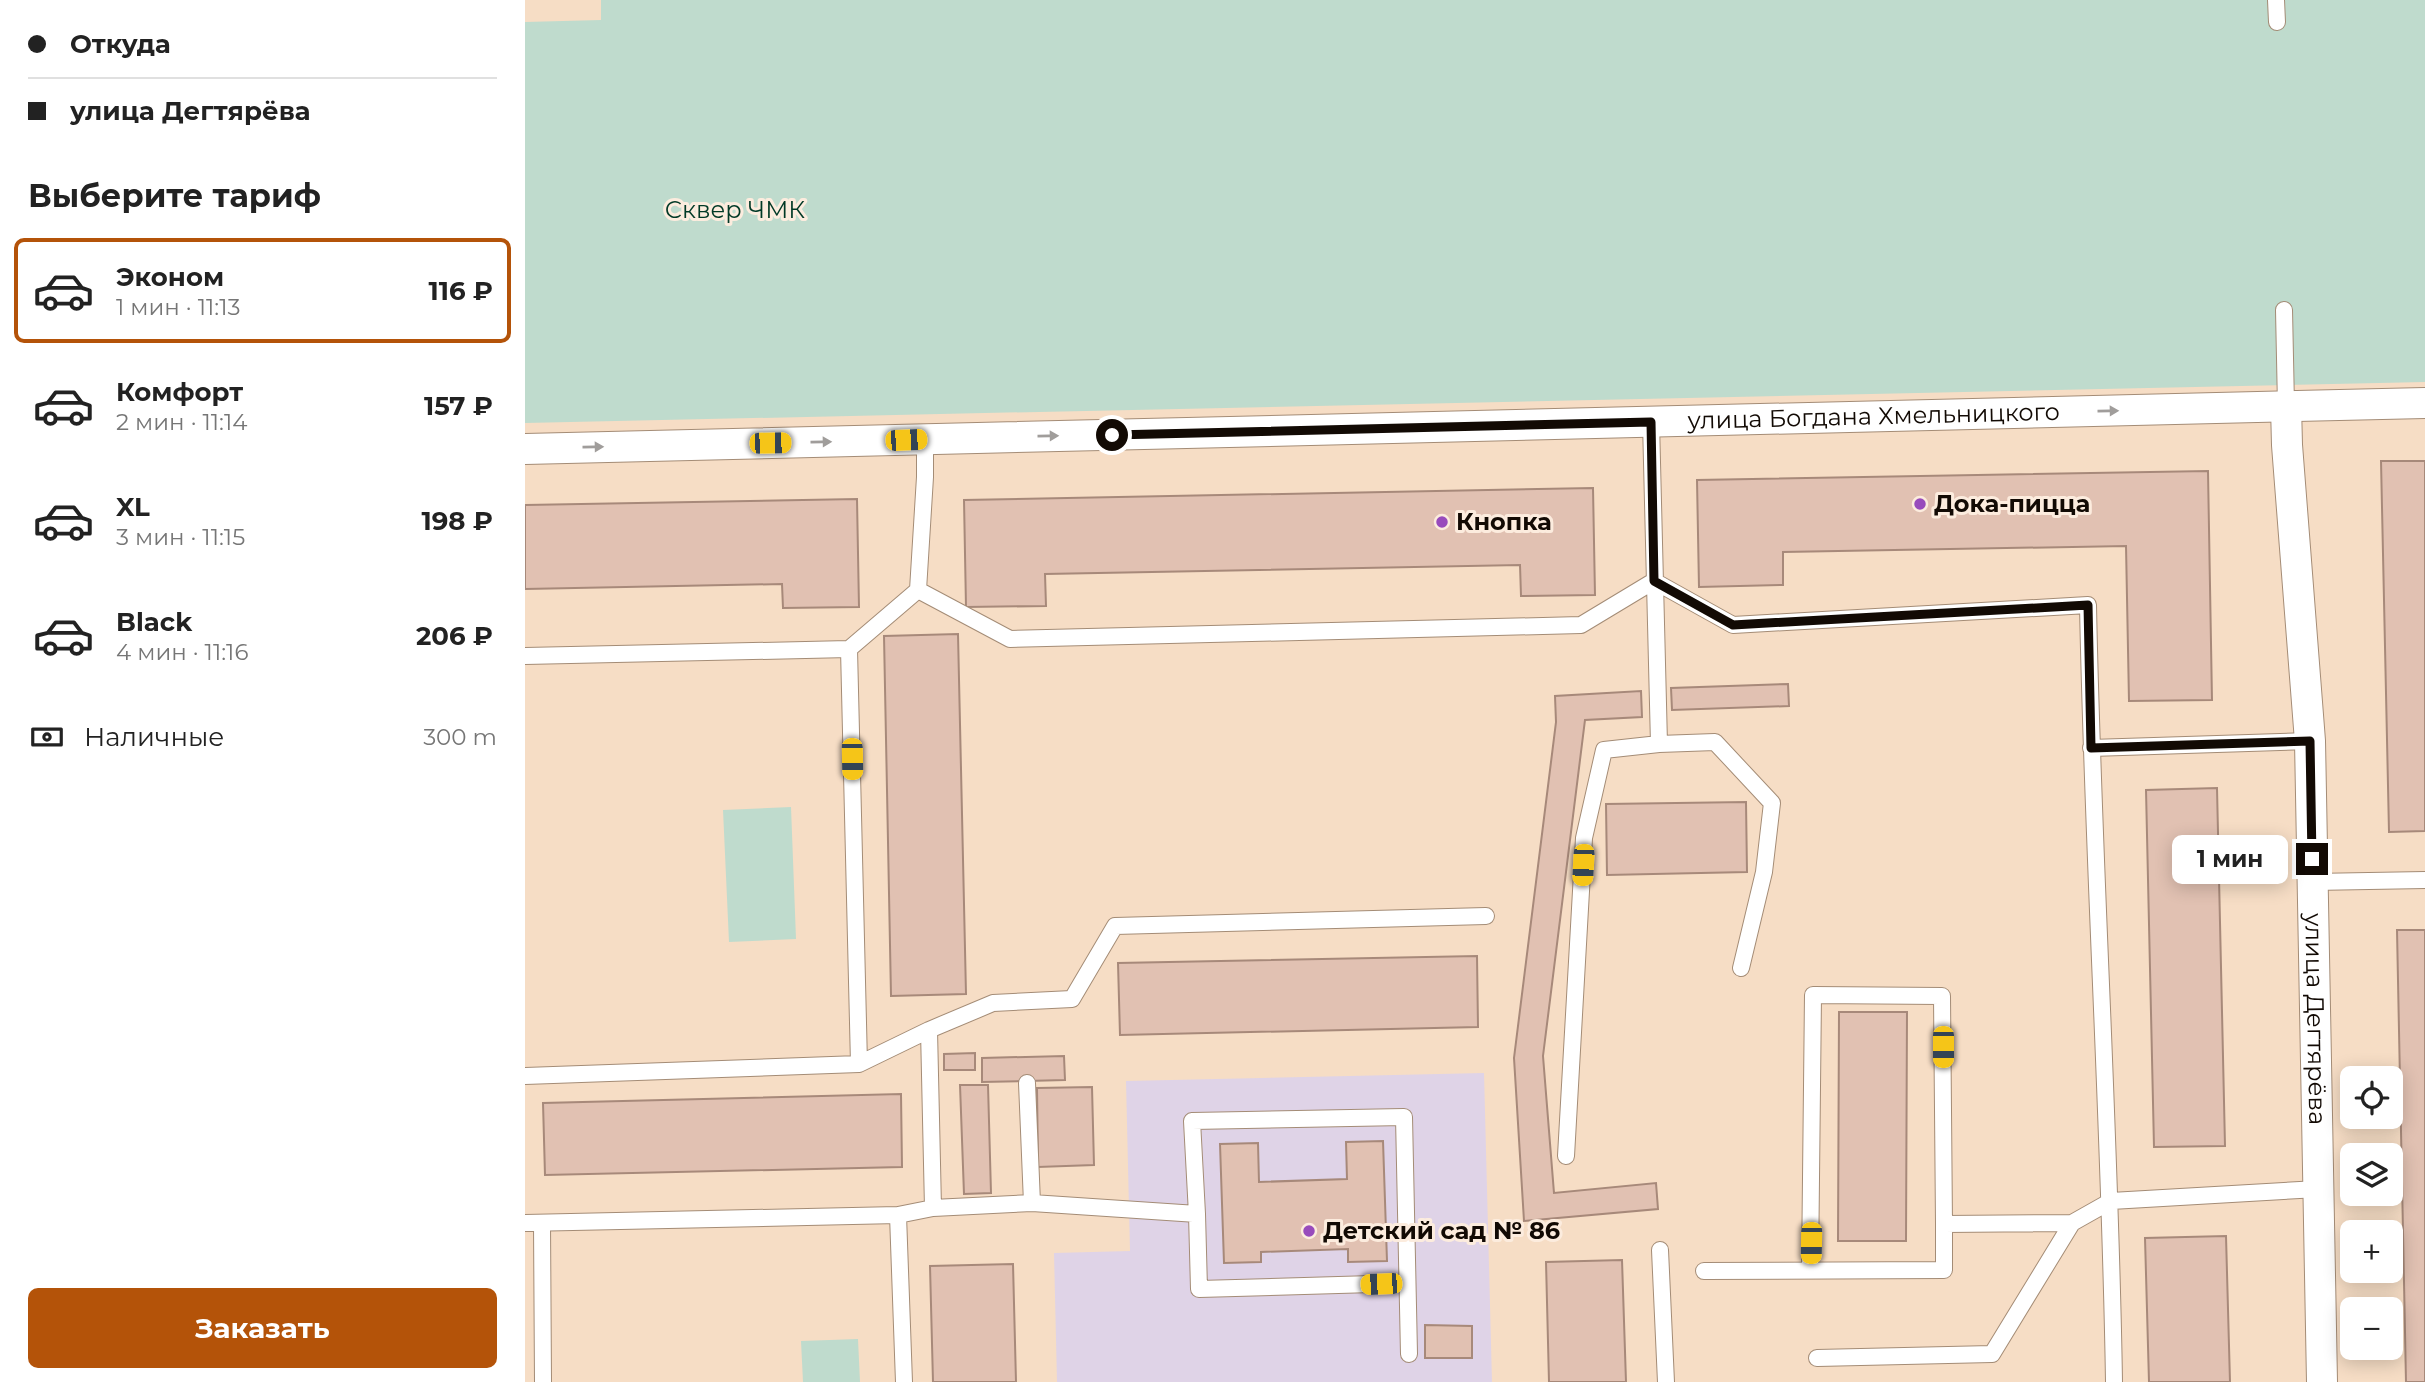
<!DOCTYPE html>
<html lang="ru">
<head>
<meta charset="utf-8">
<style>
  body { margin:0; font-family:Montserrat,sans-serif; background:#f6f6f6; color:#222; height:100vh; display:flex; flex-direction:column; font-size:26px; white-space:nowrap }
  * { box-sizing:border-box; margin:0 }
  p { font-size:23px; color:#767676 }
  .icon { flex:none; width:38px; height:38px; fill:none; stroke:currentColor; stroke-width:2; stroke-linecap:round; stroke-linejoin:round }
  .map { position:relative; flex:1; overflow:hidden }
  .side { display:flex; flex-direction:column; background:#fff; width:525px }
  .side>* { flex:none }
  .top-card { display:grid; align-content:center; height:154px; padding:0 28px; background:#fff }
  .buttons { position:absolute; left:1815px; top:1066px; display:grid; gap:14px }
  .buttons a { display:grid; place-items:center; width:63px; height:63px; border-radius:10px; background:#fff; box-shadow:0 4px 18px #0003; font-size:35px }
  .end { position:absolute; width:32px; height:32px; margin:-16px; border:9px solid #120a04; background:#fff; box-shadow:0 0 0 4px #fff }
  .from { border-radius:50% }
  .bubble { position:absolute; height:49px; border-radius:10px; background:#fff; box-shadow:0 4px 18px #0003; font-size:23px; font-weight:700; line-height:49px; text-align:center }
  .car { position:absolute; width:21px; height:42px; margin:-21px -10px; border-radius:9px; box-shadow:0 0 5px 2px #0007; background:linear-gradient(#f5c518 24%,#345 0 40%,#f5c518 0 76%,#345 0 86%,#f5c518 0) }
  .top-card b { display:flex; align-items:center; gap:24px; height:66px; font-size:26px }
  .top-card b+b { border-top:2px solid #e0e0e0 }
  .top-card i { width:18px; height:18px; background:#222 }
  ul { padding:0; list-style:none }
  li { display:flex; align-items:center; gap:21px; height:105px; margin:0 14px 10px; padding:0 14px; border:4px solid transparent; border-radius:10px }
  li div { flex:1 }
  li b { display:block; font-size:26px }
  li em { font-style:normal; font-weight:700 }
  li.on { border-color:#b45309 }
  li>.icon { width:63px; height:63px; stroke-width:1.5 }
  h2 { padding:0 28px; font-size:32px; line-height:84px }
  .pay { display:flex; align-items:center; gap:18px; height:77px; padding:0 28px; font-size:26px }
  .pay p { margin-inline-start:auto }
  .action { display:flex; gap:14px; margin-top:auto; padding:14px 28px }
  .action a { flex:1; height:80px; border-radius:10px; background:#b45309; color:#fff; font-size:28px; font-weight:700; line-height:80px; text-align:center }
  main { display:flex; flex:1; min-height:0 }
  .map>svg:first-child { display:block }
</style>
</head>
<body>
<main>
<section class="side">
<div class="top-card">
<b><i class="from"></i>Откуда</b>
<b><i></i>улица Дегтярёва</b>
</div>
<h2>Выберите тариф</h2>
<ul>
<li class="on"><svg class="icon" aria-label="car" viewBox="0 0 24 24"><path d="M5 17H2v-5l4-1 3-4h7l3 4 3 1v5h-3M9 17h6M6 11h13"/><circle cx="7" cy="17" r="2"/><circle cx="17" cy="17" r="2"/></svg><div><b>Эконом</b><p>1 мин · 11:13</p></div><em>116 ₽</em></li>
<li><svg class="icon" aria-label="car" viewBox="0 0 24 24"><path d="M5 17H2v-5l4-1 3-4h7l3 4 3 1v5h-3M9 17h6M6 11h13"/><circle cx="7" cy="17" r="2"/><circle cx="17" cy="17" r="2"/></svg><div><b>Комфорт</b><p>2 мин · 11:14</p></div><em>157 ₽</em></li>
<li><svg class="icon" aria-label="car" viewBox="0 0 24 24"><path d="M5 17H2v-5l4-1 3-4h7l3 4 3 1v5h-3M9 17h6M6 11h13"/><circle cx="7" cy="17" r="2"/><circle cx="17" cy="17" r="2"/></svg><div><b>XL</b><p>3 мин · 11:15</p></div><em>198 ₽</em></li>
<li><svg class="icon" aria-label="car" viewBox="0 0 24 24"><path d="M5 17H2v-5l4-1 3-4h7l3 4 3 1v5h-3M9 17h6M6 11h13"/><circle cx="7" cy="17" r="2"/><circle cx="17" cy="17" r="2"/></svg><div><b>Black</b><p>4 мин · 11:16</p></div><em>206 ₽</em></li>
</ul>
<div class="pay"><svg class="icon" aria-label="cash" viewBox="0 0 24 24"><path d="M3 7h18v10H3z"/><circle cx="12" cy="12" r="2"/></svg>Наличные<p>300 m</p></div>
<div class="action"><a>Заказать</a></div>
</section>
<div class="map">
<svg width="1900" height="1382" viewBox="0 0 1900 1382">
  <rect width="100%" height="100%" fill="#f6ddc5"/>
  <!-- education -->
  <path fill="#dfd3e7" d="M959 1073 967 1382H532L529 1253 605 1251 601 1081Z"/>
  <!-- green -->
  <path fill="#bfdbcd" d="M76 0H1900V382L0 423V22L76 20Z
    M266 807 271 939 204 942 198 810Z
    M333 1339 335 1382H278L276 1341Z"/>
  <!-- building -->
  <path fill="#e1c1b2" stroke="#a7897a" stroke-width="2" d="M1856 461H1900V831L1864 832Z
    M1683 471 1687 700 1604 701 1601 546 1258 552V585L1174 587 1172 480Z
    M1068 488 1070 595 996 596 995 565 520 574 521 606 441 607 439 500Z
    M332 499 334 607 258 608 257 584 0 589V505Z
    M433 634 441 994 366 996 359 636Z
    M1263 684 1264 706 1147 710 1146 688Z
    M1116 691 1117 717 1060 720 1018 1056 1029 1193 1131 1183 1133 1209 999 1221 989 1058 1031 722 1030 696Z
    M1692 788 1700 1146 1629 1147 1621 790Z
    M1221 802 1222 872 1082 875 1081 804Z
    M1872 930H1900V1382H1881Z
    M952 956 953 1027 595 1035 593 963Z
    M1314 1012H1382L1381 1241H1313Z
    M450 1053V1070H419V1054Z
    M539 1056 540 1080 457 1082V1058Z
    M435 1085H463L466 1193 439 1194Z
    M567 1087 569 1165 513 1167 512 1088Z
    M376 1094 377 1167 20 1175 18 1103Z
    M858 1141 862 1261 823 1262V1249L736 1252V1262L699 1263 695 1144 733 1143 734 1182 822 1179 821 1142Z
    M1701 1236 1705 1382H1624L1620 1238Z
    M1097 1260 1101 1382H1024L1021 1262Z
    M488 1264 491 1382H408L405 1266Z
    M900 1325 947 1326V1358H900Z"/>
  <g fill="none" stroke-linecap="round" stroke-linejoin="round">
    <defs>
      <path id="lane" d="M1751 0 1752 22
        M1759 310 1761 406
        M393 590 400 477V439
        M324 649 334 1064
        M0 656 324 649 393 590 485 639 1056 625 1129 581 1208 625 1563 605C1568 864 1585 1123 1589 1382
        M1134 744 1190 742 1247 803 1239 872 1216 968
        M1566 748 1785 741
        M1788 882 1900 880
        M404 1030 408 1208
        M0 1076 334 1064 404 1030 468 1003 547 999 590 926 961 916
        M502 1083 507 1203
        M1041 1156 1059 838 1079 750 1134 744 1126 422
        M672 1214 667 1121 879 1117 884 1354
        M373 1215 379 1382
        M0 1223 373 1215 408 1208 507 1203 672 1214 674 1289 882 1283
        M17 1223 18 1382
        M1135 1250 1141 1382
        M1285 1270 1288 995 1417 996 1419 1224
        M1179 1271 1419 1270V1224L1547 1223 1586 1201 1793 1189
        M1292 1358 1467 1354 1547 1223"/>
      <g id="street">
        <path id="s1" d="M1761 406 1762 445 1785 741 1797 1382"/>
        <path id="s2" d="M0 449 1900 403"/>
      </g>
    </defs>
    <!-- lane casing -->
    <use href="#lane" stroke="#a48c76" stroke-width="18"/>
    <!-- street casing -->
    <use href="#street" stroke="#a48c76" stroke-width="32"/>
    <!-- lane -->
    <use href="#lane" stroke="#fff" stroke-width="16"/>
    <!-- street -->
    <use href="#street" stroke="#fff" stroke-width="30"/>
  </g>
  <!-- one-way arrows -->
  <defs><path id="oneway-solid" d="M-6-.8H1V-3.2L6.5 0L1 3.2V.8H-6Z" transform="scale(1.75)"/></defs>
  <g fill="#a09d9b">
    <use href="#oneway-solid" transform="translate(1583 411) rotate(-1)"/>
    <use href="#oneway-solid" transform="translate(523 436) rotate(-1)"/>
    <use href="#oneway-solid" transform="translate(296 442) rotate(-1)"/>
    <use href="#oneway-solid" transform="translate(68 447) rotate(-1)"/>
  </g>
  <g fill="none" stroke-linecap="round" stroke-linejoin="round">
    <!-- route -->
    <path stroke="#120a04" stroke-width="9" d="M587 435 1126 422 1129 581 1208 625 1563 605 1566 748 1785 741 1787 859"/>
  </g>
  <!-- markers -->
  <g fill="#984bbc" stroke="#fcecde" stroke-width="2.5">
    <circle cx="1395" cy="504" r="7"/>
    <circle cx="917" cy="522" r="7"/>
    <circle cx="784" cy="1231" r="7"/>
  </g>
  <g text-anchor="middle" stroke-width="6" stroke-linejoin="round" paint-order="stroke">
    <!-- park labels -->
    <g font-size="24" fill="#003926" stroke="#fcecde">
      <text x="210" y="218">Сквер ЧМК</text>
    </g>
    <!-- street labels -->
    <g font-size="24" fill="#120a04" stroke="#fcecde">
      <text dy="8" stroke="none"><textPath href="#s2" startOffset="1349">улица Богдана Хмельницкого</textPath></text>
      <text dy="8" stroke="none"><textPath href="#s1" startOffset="614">улица Дегтярёва</textPath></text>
    </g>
    <!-- poi labels -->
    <g font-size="24" font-weight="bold" fill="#120a04" stroke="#fcecde" text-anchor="start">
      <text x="1409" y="512">Дока-пицца</text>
      <text x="931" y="530">Кнопка</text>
      <text x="798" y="1239">Детский сад № 86</text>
    </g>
  </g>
</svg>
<div class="buttons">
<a><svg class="icon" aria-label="locate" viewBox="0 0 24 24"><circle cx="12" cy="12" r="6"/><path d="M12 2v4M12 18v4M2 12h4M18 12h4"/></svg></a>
<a><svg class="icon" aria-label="layers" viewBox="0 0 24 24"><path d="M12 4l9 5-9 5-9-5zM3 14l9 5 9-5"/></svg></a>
<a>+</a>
<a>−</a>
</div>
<i class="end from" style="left:587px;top:435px"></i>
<i class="end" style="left:1787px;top:859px"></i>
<div class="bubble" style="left:1647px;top:835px;width:116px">1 мин</div>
<i class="car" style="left:381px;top:440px;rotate:88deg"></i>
<i class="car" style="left:245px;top:443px;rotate:89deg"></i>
<i class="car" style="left:327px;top:759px;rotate:179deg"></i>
<i class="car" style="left:1058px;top:865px;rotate:183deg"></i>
<i class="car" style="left:1418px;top:1047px;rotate:180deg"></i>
<i class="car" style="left:1286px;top:1243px;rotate:181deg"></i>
<i class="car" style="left:856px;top:1284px;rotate:268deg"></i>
</div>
</main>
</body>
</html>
